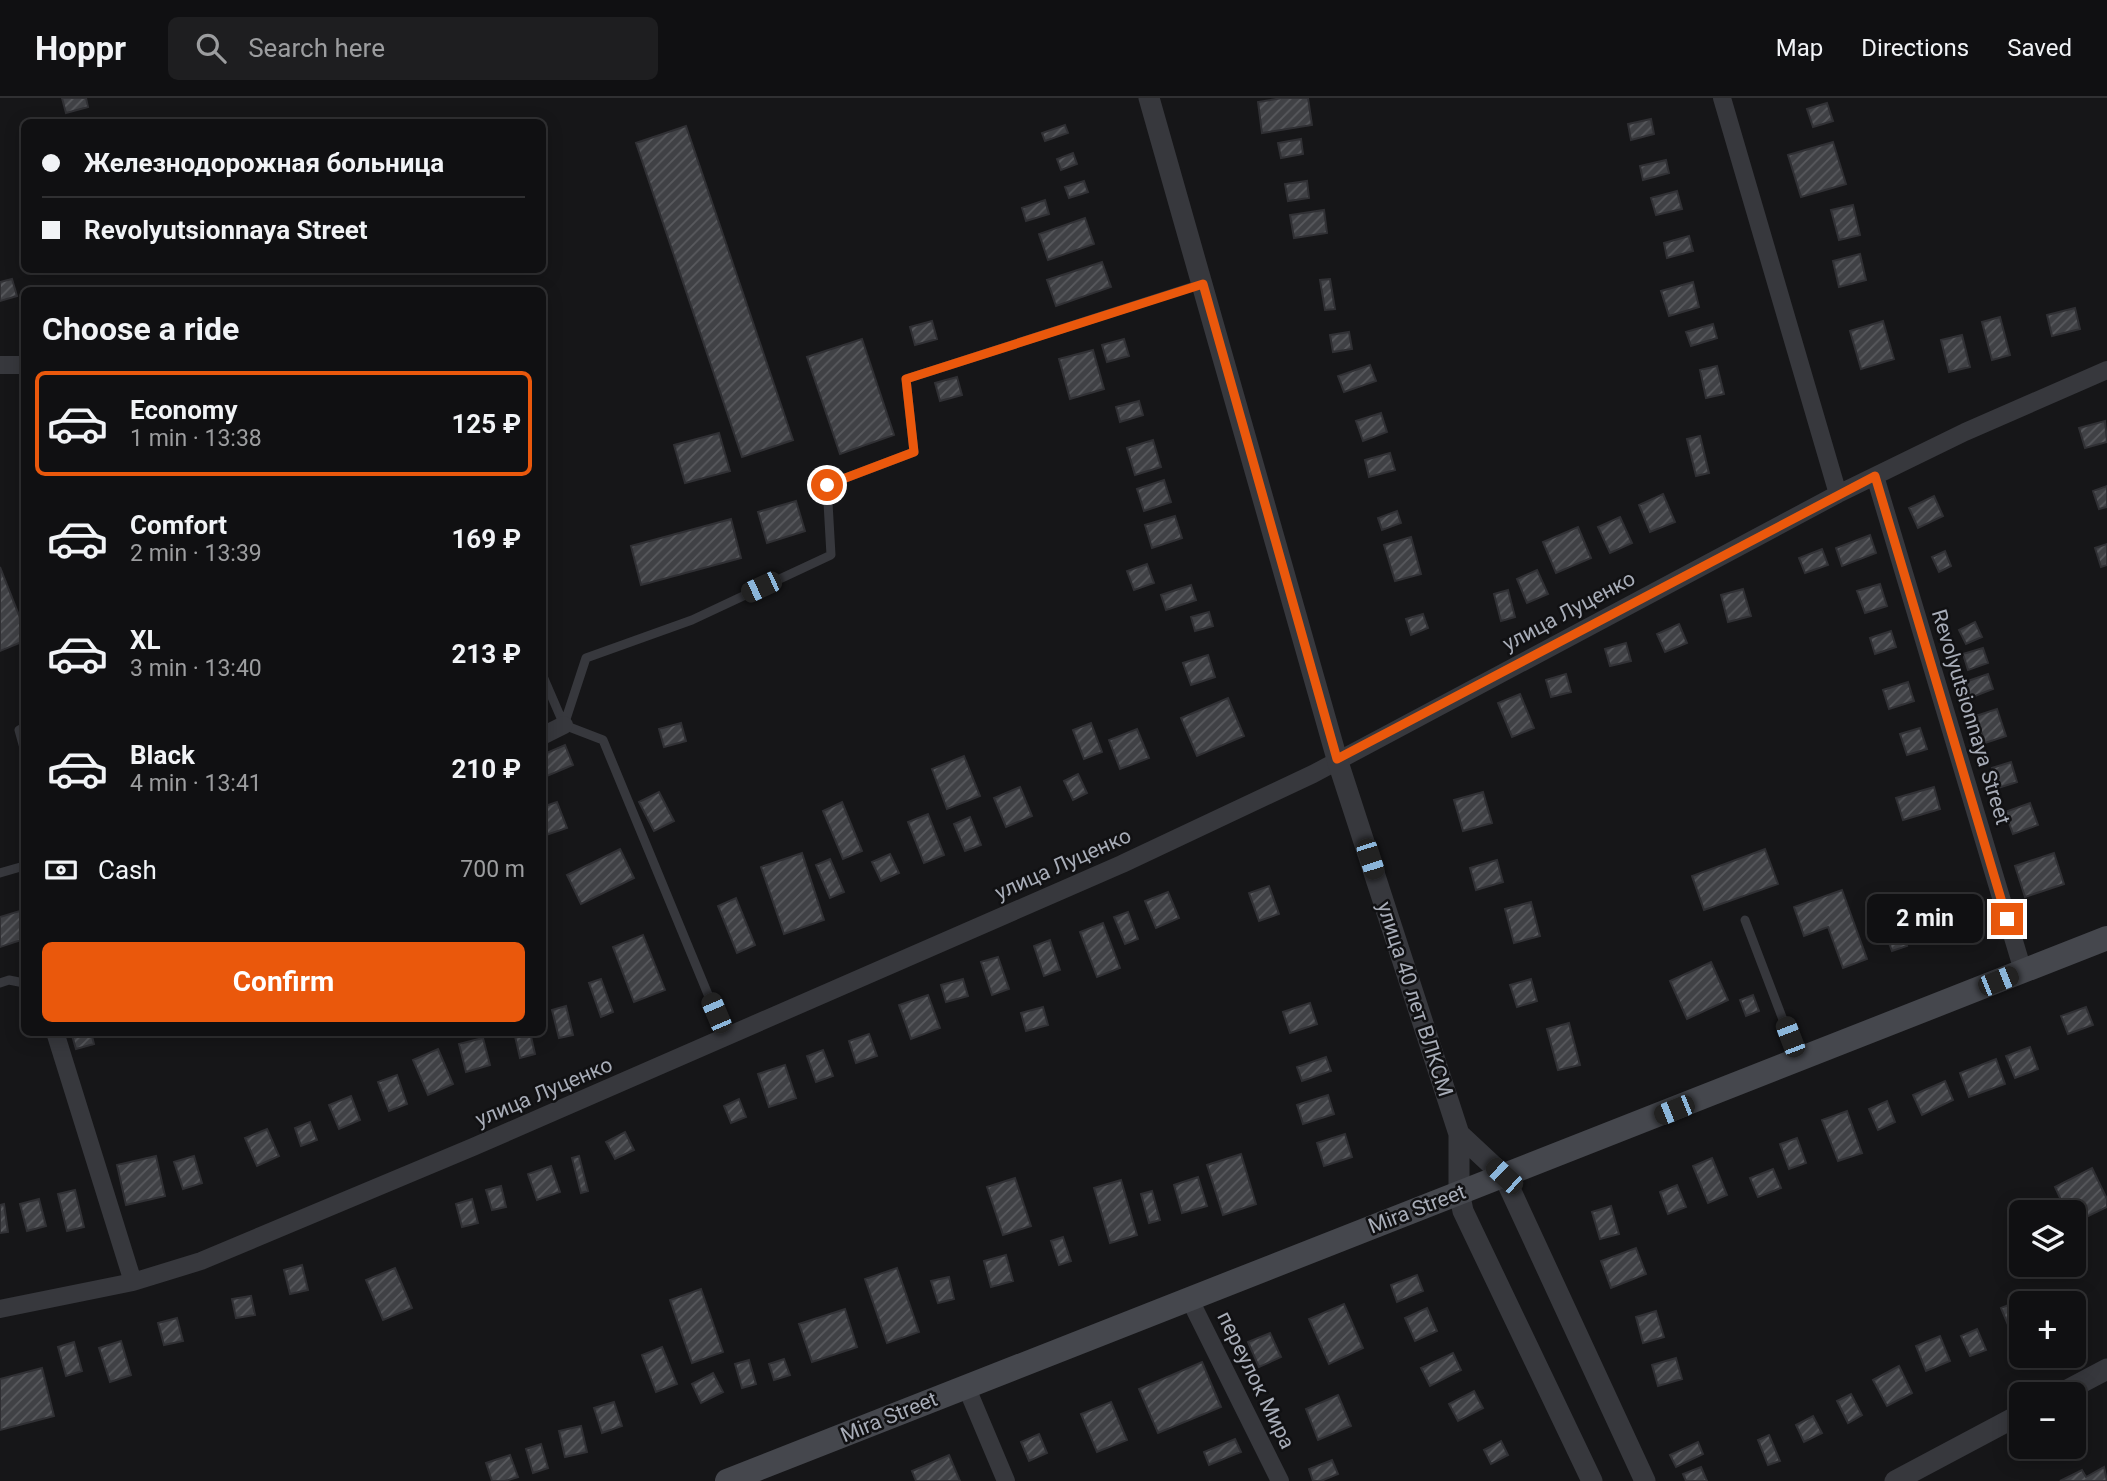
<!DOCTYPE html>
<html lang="en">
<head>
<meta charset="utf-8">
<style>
  body { margin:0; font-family:Roboto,sans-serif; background:#1e1e20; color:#f1f3f6; height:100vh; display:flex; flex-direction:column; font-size:26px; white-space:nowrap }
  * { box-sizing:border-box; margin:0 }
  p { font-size:23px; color:#9c9d9f }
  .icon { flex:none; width:38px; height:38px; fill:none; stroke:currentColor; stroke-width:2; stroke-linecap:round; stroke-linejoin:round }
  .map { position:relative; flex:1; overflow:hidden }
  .side { position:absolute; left:21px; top:189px; width:525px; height:749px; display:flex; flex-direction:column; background:#101012; border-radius:10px; box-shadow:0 4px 18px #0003,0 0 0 2px #303032 }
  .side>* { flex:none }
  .banner { position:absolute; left:21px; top:21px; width:525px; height:154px; border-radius:10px; box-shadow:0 4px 18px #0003,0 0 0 2px #303032; display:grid; align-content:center; height:154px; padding:0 21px; background:#101012 }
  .controls { position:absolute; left:2009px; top:1102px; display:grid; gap:14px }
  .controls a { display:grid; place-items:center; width:77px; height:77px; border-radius:10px; background:#101012; box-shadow:0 4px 18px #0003,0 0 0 2px #303032; font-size:35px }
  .end { position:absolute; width:32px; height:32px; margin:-16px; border:9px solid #ea580c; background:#fff; box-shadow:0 0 0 4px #fff }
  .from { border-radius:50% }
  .bubble { position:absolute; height:49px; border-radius:10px; background:#101012; box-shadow:0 4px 18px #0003,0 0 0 2px #303032; font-size:23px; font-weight:700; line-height:49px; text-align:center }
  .car { position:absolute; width:21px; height:42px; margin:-21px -10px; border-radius:9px; box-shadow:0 0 5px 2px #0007; background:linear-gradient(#222 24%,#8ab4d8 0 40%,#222 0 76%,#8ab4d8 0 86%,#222 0) }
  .banner b { display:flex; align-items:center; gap:24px; height:66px; font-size:26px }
  .banner b+b { border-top:2px solid #303032 }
  .banner i { width:18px; height:18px; background:#f1f3f6 }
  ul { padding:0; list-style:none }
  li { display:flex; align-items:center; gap:21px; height:105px; margin:0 14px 10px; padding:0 7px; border:4px solid transparent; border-radius:10px }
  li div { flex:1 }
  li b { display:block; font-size:26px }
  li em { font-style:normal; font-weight:700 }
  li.current { border-color:#ea580c }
  li>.icon { width:63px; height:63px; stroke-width:1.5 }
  h2 { padding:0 21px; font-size:32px; line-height:84px }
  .pay { display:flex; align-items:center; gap:18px; height:77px; padding:0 21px; font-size:26px }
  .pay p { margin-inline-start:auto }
  .cta { display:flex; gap:14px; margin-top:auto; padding:14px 21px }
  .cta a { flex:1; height:80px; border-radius:10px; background:#ea580c; color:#fff; font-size:28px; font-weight:700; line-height:80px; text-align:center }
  header { display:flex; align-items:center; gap:42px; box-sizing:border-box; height:98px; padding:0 35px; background:#101012; border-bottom:2px solid #303032 }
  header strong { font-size:33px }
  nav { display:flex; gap:38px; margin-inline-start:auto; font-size:24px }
  .search { width:490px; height:63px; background:#1e1e20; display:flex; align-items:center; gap:18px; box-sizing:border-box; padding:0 24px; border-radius:10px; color:#9c9d9f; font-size:26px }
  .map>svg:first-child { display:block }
</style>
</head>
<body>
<header>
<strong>Hoppr</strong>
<div class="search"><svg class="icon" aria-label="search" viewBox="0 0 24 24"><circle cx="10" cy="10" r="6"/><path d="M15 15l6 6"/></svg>Search here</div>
<nav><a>Map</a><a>Directions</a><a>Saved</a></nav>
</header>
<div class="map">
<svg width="2107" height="1383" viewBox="0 0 2107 1383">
  <defs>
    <pattern id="building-hatch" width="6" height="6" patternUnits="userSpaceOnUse" patternTransform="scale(1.75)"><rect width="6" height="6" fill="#404145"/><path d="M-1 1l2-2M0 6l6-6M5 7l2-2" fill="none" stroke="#595a5e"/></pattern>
  </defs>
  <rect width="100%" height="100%" fill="#161618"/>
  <!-- building -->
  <path fill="url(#building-hatch)" stroke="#303034" stroke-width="2" d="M62 0H86L88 9 66 15Z
    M1282 0H1308L1312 27 1262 35 1258 4Z
    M1827 5 1833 23 1813 29 1807 11Z
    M1651 21 1654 36 1631 42 1628 26Z
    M1065 27 1068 35 1045 43 1042 35Z
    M686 28 793 342 742 359 636 45Z
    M1301 41 1303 56 1281 60 1278 45Z
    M1833 44 1846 86 1801 99 1788 57Z
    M1073 55 1077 66 1061 72 1057 61Z
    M1666 62 1669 75 1643 82 1640 68Z
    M1084 83 1088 94 1069 100 1065 89Z
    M1307 83 1309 100 1288 103 1285 86Z
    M1677 93 1682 111 1656 117 1651 100Z
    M1045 102 1049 116 1026 123 1022 110Z
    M1853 107 1860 137 1839 142 1831 112Z
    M1324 112 1327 135 1294 140 1290 117Z
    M1085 120 1094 146 1048 162 1039 136Z
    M1689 138 1693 153 1667 160 1664 145Z
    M1860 156 1866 182 1839 189 1833 163Z
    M1102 164 1111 189 1056 208 1047 182Z
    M12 181 17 198 0 203V184Z
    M1330 181 1335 211 1325 212 1320 182Z
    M1693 184 1699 209 1669 218 1661 193Z
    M2075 210 2080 231 2052 238 2047 217Z
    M2000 219 2010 257 1992 262 1982 224Z
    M932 223 937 241 915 247 910 229Z
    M1883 223 1894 261 1861 271 1850 233Z
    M1713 226 1717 240 1691 248 1686 234Z
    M1349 234 1352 251 1333 254 1330 237Z
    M1962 237 1970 269 1949 274 1941 242Z
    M862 241 894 337 840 356 807 259Z
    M1124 241 1129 258 1107 264 1102 247Z
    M1093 252 1104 291 1070 301 1059 261Z
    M1370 267 1376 283 1344 294 1338 278Z
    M1717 268 1724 296 1706 300 1700 272Z
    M957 279 962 297 940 303 935 285Z
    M1139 303 1143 317 1120 324 1116 309Z
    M1381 315 1387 334 1363 343 1356 323Z
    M2105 323 2107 344 2085 350 2079 330Z
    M719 335 730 373 685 385 674 347Z
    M1700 338 1709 375 1696 378 1687 341Z
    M1153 342 1161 369 1135 377 1127 350Z
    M1390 355 1395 372 1369 379 1365 362Z
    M1164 382 1171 404 1144 413 1137 391Z
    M2107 388V409L2099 411 2093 393Z
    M1663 396 1675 424 1650 434 1639 407Z
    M1934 398 1943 418 1918 430 1909 410Z
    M796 403 805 433 767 445 758 414Z
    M1397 413 1401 425 1382 432 1378 420Z
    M1175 418 1182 440 1152 450 1145 427Z
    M1620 419 1632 445 1610 455 1598 429Z
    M731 421 741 460 641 487 631 448Z
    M1578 429 1591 460 1556 475 1543 444Z
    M1870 437 1876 455 1842 468 1836 450Z
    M1411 439 1421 476 1395 483 1384 447Z
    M2107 446V467L2101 469 2095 450Z
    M1822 451 1828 467 1805 475 1799 460Z
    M1945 453 1951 468 1939 474 1932 459Z
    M1147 466 1154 485 1134 492 1127 473Z
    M0 469 24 530V543L0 553Z
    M1537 472 1548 496 1527 505 1517 481Z
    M1880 486 1887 508 1865 515 1857 493Z
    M1191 487 1196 502 1166 512 1161 497Z
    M1743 491 1751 518 1728 524 1721 497Z
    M1508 492 1515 519 1501 523 1494 496Z
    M1209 514 1213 528 1195 533 1191 519Z
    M1423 516 1428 530 1411 537 1406 521Z
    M1975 524 1982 539 1966 546 1959 532Z
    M1679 526 1687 545 1665 554 1657 536Z
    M1891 533 1896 549 1875 556 1870 540Z
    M1626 545 1631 563 1610 568 1605 551Z
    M1983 550 1988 565 1968 572 1963 556Z
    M1208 557 1215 579 1191 587 1183 565Z
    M1566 576 1571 594 1551 599 1546 582Z
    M1988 576 1993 591 1970 600 1965 584Z
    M1908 584 1914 603 1889 611 1883 592Z
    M1520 596 1534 630 1512 639 1498 605Z
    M1228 600 1244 638 1197 658 1181 620Z
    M1997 611 2006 638 1985 645 1976 618Z
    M681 625 686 643 664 649 659 631Z
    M1091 625 1102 654 1084 661 1073 632Z
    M1920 630 1927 651 1907 657 1900 636Z
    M1137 631 1149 660 1120 671 1109 642Z
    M565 647 573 667 542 680V657Z
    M964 658 980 698 947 711 932 671Z
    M2011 664 2017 684 1998 690 1992 670Z
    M1078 676 1087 695 1073 702 1064 683Z
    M1020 689 1032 718 1006 729 994 700Z
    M1934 689 1940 711 1903 722 1896 700Z
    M659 694 674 723 654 733 639 704Z
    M1483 694 1492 725 1463 733 1454 702Z
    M557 704 567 730 546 737 542 728V709Z
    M842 704 862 753 843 761 823 713Z
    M2030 705 2038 727 2013 736 2005 714Z
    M928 716 944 757 924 765 908 724Z
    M970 719 981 747 965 753 954 726Z
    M620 751 634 780 581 806 567 777Z
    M1765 751 1778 786 1704 812 1692 778Z
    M802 755 824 822 784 836 761 769Z
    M2054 755 2064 786 2025 799 2015 768Z
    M890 756 899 775 881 783 872 764Z
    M830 761 844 794 830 800 816 767Z
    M1497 762 1503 784 1476 792 1470 770Z
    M1269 788 1279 816 1259 823 1249 795Z
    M1842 792 1867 861 1843 870 1828 829 1804 838 1794 809Z
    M1168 794 1179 820 1156 830 1145 803Z
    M1964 796 1972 818 1957 824 1949 802Z
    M736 800 755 847 737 855 718 808Z
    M1531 804 1540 838 1514 845 1505 811Z
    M23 812 24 841 0 849V819Z
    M1128 814 1138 841 1125 846 1114 819Z
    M1103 825 1120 870 1097 879 1080 834Z
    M1899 826 1907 848 1892 853 1884 831Z
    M643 837 665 892 634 904 613 849Z
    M1050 842 1060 872 1044 878 1034 848Z
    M998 859 1009 891 992 897 981 864Z
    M1711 864 1728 902 1687 921 1670 883Z
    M601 881 613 914 601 919 589 885Z
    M963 881 968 898 946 904 941 887Z
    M1531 881 1537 903 1517 909 1510 887Z
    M928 897 940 930 911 941 899 907Z
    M1753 897 1759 913 1746 918 1740 902Z
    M1310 905 1317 926 1290 935 1283 914Z
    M566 908 573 937 559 940 552 912Z
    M1043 909 1048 927 1026 933 1021 915Z
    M2086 909 2093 927 2068 936 2061 918Z
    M1569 925 1580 967 1558 972 1547 931Z
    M71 934H91L94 946 76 951Z
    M514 934H530L535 956 520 960Z
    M869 936 877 958 856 965 849 943Z
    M483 940 490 967 466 974 459 946Z
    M2030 949 2038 971 2015 980 2006 958Z
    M438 951 453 986 428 997 413 962Z
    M823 952 833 978 816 984 807 958Z
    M1326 959 1331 973 1302 983 1297 969Z
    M1996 961 2005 986 1969 999 1960 975Z
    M785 967 796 1000 769 1009 758 976Z
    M397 977 407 1006 389 1013 378 984Z
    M1945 983 1953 1002 1922 1017 1913 997Z
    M1328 997 1334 1016 1303 1026 1297 1007Z
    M351 998 360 1022 339 1031 329 1007Z
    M739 1001 746 1019 731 1025 724 1008Z
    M1887 1003 1895 1024 1878 1032 1869 1011Z
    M1847 1013 1862 1055 1838 1063 1822 1022Z
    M310 1024 317 1042 301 1048 295 1030Z
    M267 1031 279 1058 257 1068 245 1040Z
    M625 1034 634 1052 615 1061 606 1044Z
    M1345 1036 1352 1059 1324 1068 1317 1045Z
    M1797 1040 1806 1065 1789 1071 1780 1046Z
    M1241 1056 1256 1106 1223 1117 1207 1067Z
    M156 1058 165 1098 126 1107 117 1067Z
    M194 1058 202 1085 183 1091 174 1064Z
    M579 1058 588 1093 581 1095 572 1060Z
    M1712 1060 1727 1097 1708 1105 1693 1068Z
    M551 1068 560 1094 537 1102 528 1076Z
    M2092 1070 2107 1101V1109L2074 1125V1115H2067L2055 1089Z
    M1773 1071 1781 1090 1758 1099 1750 1080Z
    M1198 1079 1207 1108 1182 1115 1174 1087Z
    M1015 1080 1031 1128 1003 1137 987 1089Z
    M1121 1082 1137 1137 1110 1145 1094 1090Z
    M1677 1087 1686 1109 1668 1116 1660 1094Z
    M501 1088 506 1109 492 1112 486 1092Z
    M75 1092 84 1129 67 1133 58 1096Z
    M1152 1093 1160 1122 1149 1125 1141 1096Z
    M39 1101 46 1128 27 1133 20 1106Z
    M472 1101 478 1125 462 1129 456 1106Z
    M4 1106 8 1134 0 1135V1107Z
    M1611 1108 1619 1136 1600 1141 1592 1114Z
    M1063 1139 1071 1163 1059 1167 1051 1143Z
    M1636 1150 1646 1176 1611 1190 1601 1163Z
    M1006 1157 1013 1183 991 1189 984 1163Z
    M302 1167 308 1192 290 1196 284 1172Z
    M395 1170 412 1210 383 1222 366 1182Z
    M897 1170 919 1234 887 1245 865 1181Z
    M1417 1177 1423 1193 1397 1204 1391 1187Z
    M949 1179 954 1201 938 1205 931 1183Z
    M701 1191 723 1254 692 1265 670 1202Z
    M2068 1192 2074 1206H2057L2054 1198Z
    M251 1198 255 1217 236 1220 232 1201Z
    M2016 1204 2021 1217V1230L2011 1234 2001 1210Z
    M1344 1206 1363 1250 1329 1266 1309 1221Z
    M1427 1210 1437 1233 1415 1243 1405 1220Z
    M845 1211 857 1249 812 1264 799 1226Z
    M1656 1213 1664 1239 1643 1245 1636 1219Z
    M177 1220 183 1243 164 1247 158 1225Z
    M1977 1231 1986 1252 1970 1258 1961 1238Z
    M1270 1235 1281 1259 1259 1269 1248 1244Z
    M1940 1238 1950 1263 1926 1273 1916 1248Z
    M121 1243 131 1277 110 1284 99 1250Z
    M74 1244 82 1273 66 1278 58 1249Z
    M662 1249 677 1286 656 1294 642 1257Z
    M1453 1255 1461 1272 1430 1288 1421 1270Z
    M1676 1260 1682 1281 1658 1288 1652 1267Z
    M784 1261 790 1277 774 1282 769 1266Z
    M749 1262 756 1286 742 1290 735 1266Z
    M1202 1264 1221 1309 1158 1335 1139 1291Z
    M1899 1268 1912 1295 1887 1308 1873 1282Z
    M42 1270 54 1318 0 1332V1281Z
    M713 1275 723 1294 701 1305 692 1286Z
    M1474 1293 1483 1310 1458 1323 1449 1306Z
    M1851 1296 1862 1317 1848 1325 1837 1303Z
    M1338 1297 1351 1328 1318 1342 1306 1311Z
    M614 1304 622 1328 602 1335 594 1310Z
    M1111 1304 1127 1342 1097 1354 1081 1316Z
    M1813 1318 1822 1335 1804 1344 1796 1327Z
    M581 1328 587 1354 565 1359 559 1333Z
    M1039 1336 1047 1355 1029 1363 1021 1344Z
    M1769 1337 1780 1363 1768 1367 1758 1342Z
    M1235 1341 1241 1354 1209 1367 1204 1354Z
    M1501 1343 1508 1357 1491 1366 1484 1352Z
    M1698 1344 1703 1356 1676 1369 1670 1357Z
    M541 1346 548 1370 533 1375 526 1351Z
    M510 1357 518 1379 505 1383H492L486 1365Z
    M949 1357 960 1383H916L912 1373Z
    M1332 1362 1338 1376 1321 1383H1313L1309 1371Z
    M1701 1369 1707 1383H1686L1683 1376Z
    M2104 1369 2107 1383H2060L2082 1372 2086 1379Z"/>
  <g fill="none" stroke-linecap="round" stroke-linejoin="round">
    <!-- service -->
    <path stroke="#37383d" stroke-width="9" d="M542 576 564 627 603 642 726 940
      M564 627 586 560 692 522 831 457 827 387 914 354 906 281 1201 186
      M24 629 19 632 24 650
      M0 775 24 768
      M1745 822 1798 961
      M0 885 9 882 24 885"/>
    <!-- minor -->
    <path stroke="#37383d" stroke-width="18" d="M1722 0 1838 396
      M0 267H24
      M1875 378 2023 873
      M542 638 564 627
      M55 934 133 1184
      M1190 1202 1280 1383
      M0 1211 133 1184 201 1163 473 1049 1122 766 1313 676 1838 396 1965 334 2107 272
      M966 1288 1006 1383"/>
    <!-- tertiary -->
    <path stroke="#37383d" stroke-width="21" d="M1149 0 1337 661 1459 1036V1094L1463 1113 1592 1383
      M1459 1036 1504 1078 1645 1383
      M2058 1297 2107 1271
      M1895 1383 2021 1316"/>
    <!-- secondary -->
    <path stroke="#45474d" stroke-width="24" d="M727 1383 2107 840"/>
  </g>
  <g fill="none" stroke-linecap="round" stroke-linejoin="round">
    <!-- route -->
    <path stroke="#ea580c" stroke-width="9" d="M827 387 914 354 906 281 1203 186 1337 661 1875 378 2007 821"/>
  </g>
  <g text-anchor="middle" stroke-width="5" stroke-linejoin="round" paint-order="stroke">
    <!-- street labels -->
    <g font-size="21" fill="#a8adb8" stroke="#111113">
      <text transform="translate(1569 513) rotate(-28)" y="7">улица Луценко</text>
      <text transform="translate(1971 619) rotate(73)" y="7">Revolyutsionnaya Street</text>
      <text transform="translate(1063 766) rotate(-24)" y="7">улица Луценко</text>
      <text transform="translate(1415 901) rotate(72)" y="7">улица 40 лет ВЛКСМ</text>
      <text transform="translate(544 994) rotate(-23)" y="7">улица Луценко</text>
      <text transform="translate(1417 1111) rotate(-21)" y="7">Mira Street</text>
      <text transform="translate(1256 1282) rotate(64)" y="7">переулок Мира</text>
      <text transform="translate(889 1319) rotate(-22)" y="7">Mira Street</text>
    </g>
  </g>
</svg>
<div class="controls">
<a><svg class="icon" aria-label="layers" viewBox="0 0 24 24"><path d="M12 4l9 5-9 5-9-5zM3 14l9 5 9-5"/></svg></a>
<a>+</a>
<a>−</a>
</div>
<i class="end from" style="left:827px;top:387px"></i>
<i class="end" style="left:2007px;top:821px"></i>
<div class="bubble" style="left:1867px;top:796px;width:116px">2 min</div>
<i class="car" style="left:761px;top:489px;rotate:245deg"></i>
<i class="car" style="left:1370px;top:761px;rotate:162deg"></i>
<i class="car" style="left:1998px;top:883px;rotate:68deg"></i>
<i class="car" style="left:716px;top:915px;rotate:337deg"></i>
<i class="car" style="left:1790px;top:939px;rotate:339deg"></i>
<i class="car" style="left:1674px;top:1012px;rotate:248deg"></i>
<i class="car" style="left:1504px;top:1078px;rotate:313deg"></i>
<div class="banner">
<b><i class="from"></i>Железнодорожная больница</b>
<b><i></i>Revolyutsionnaya Street</b>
</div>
<section class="side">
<h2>Choose a ride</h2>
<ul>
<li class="current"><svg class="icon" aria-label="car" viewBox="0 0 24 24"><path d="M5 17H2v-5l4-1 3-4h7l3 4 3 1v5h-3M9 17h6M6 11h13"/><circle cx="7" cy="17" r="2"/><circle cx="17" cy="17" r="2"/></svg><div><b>Economy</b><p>1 min · 13:38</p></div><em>125 ₽</em></li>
<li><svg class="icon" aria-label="car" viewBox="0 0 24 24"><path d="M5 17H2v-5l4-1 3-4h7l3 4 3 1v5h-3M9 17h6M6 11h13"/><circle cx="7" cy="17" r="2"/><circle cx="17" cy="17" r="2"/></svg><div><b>Comfort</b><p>2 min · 13:39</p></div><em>169 ₽</em></li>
<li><svg class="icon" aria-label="car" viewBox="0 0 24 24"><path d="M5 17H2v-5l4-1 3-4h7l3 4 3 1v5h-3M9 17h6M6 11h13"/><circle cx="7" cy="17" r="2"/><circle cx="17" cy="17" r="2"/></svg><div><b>XL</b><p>3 min · 13:40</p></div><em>213 ₽</em></li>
<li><svg class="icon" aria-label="car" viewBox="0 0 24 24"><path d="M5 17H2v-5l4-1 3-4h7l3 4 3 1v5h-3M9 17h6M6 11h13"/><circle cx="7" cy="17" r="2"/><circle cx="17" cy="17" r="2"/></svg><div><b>Black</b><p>4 min · 13:41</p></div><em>210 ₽</em></li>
</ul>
<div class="pay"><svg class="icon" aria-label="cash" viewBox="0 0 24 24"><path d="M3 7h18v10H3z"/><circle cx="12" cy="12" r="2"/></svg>Cash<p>700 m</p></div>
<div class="cta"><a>Confirm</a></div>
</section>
</div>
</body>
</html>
